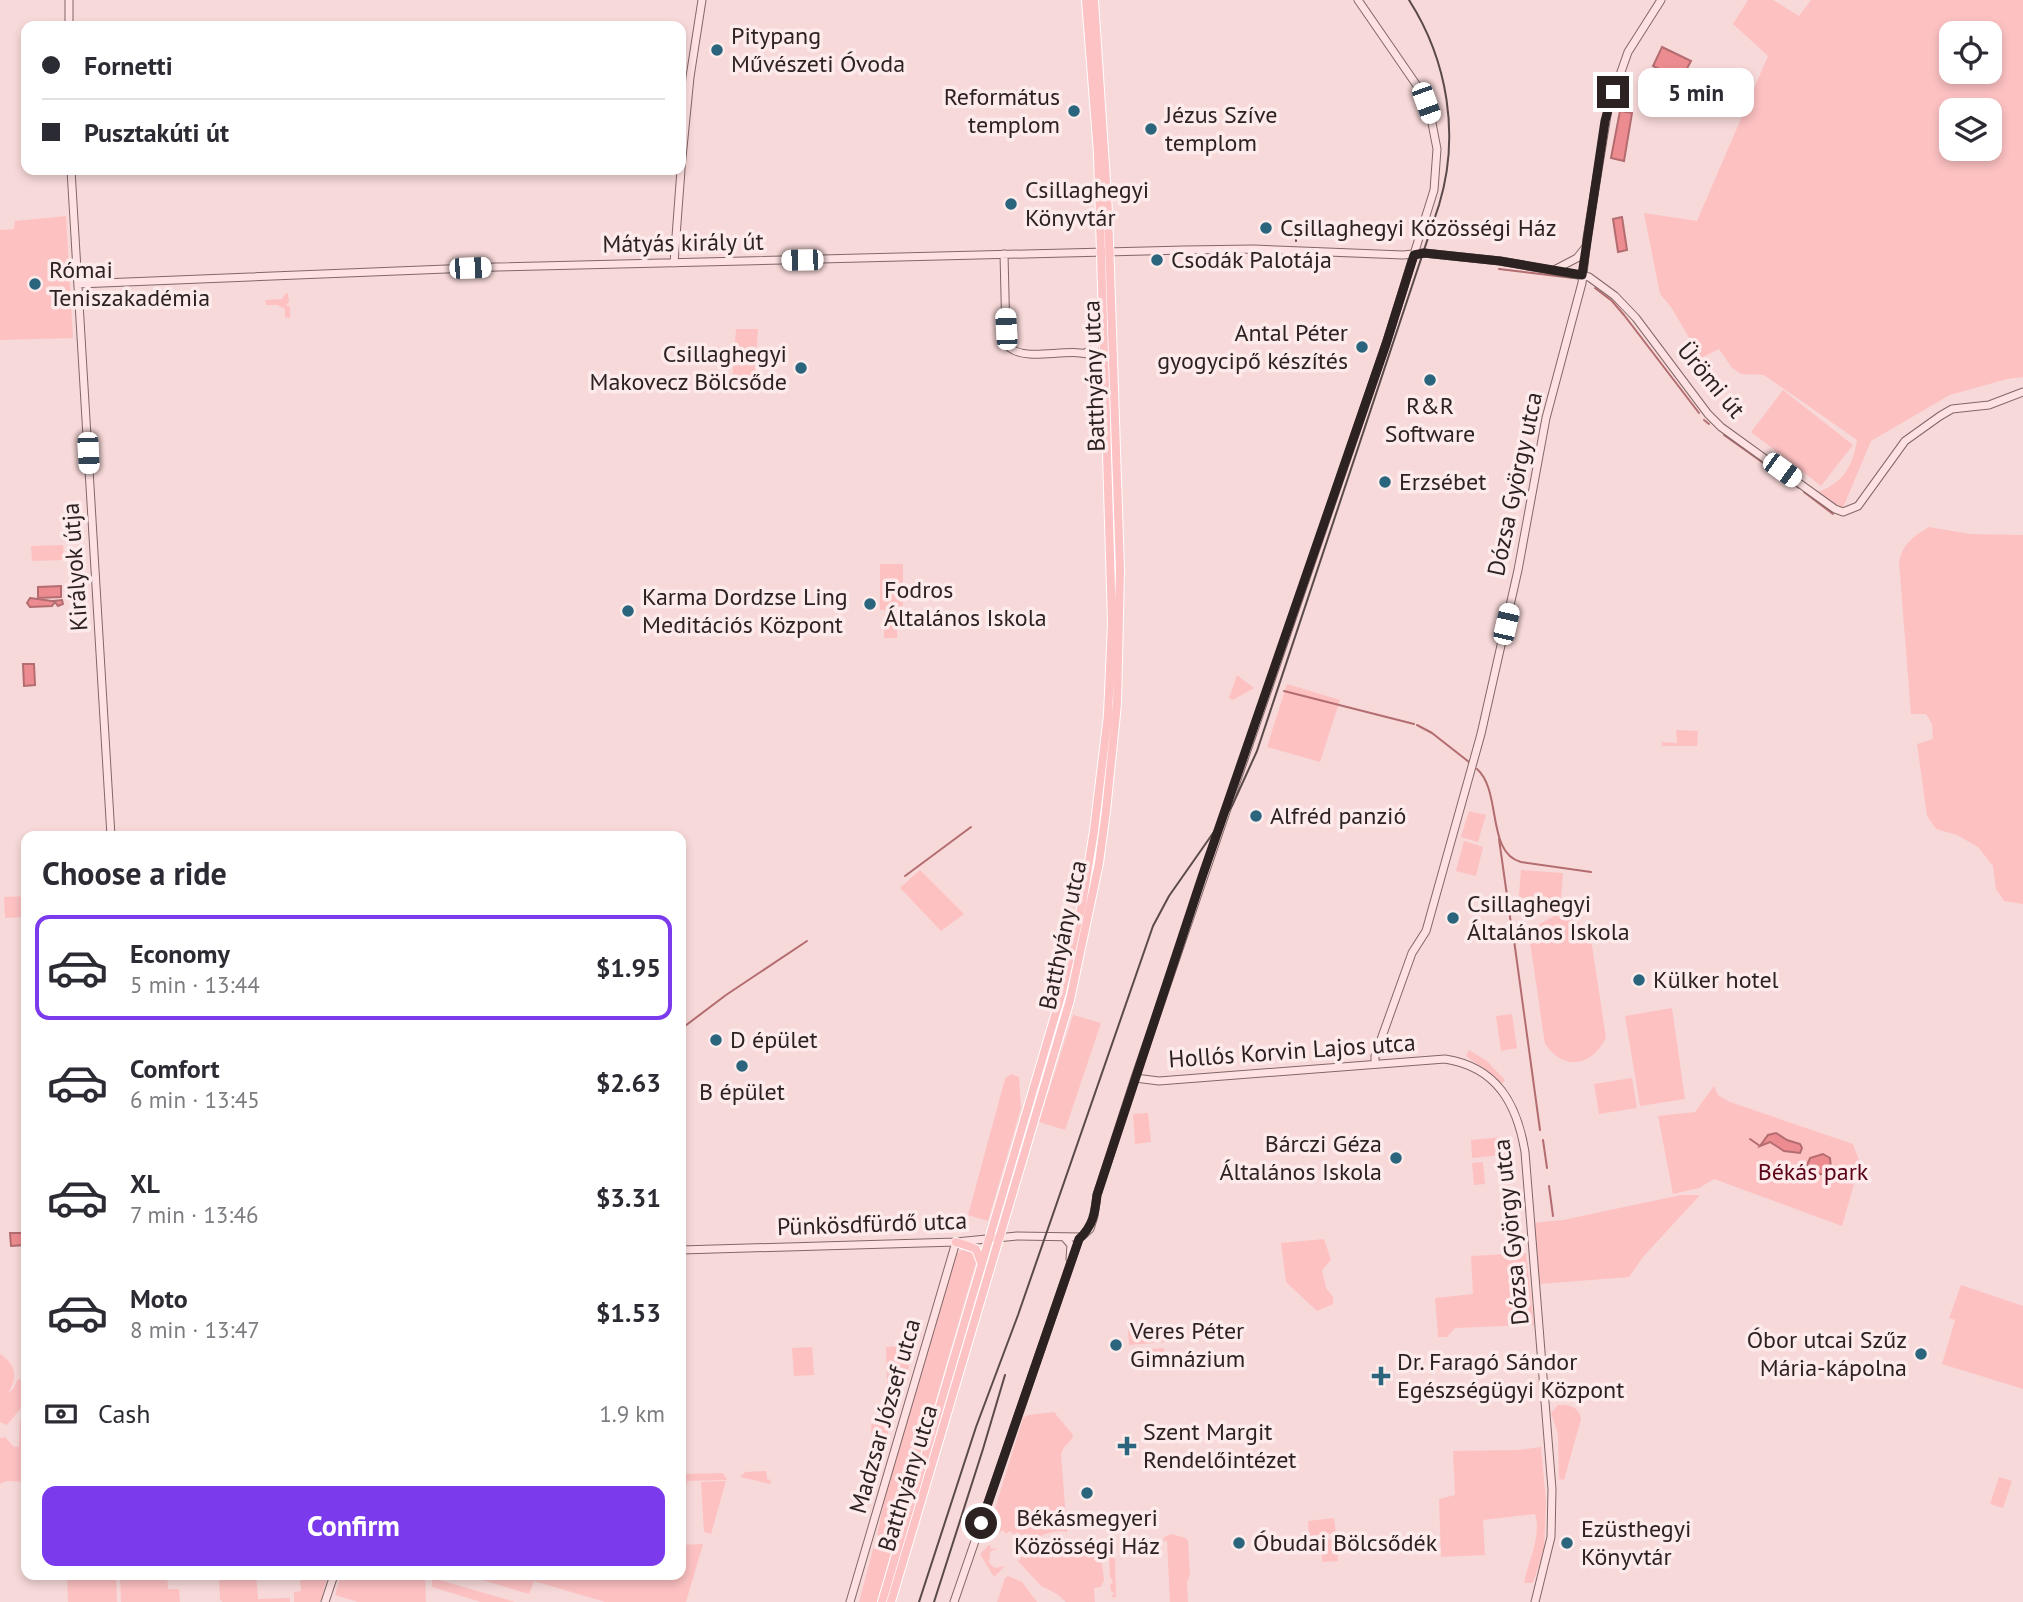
<!DOCTYPE html>
<html lang="en">
<head>
<meta charset="utf-8">
<style>
  body { margin:0; font-family:"PT Sans",sans-serif; background:#f7f7f7; color:#2b2b33; height:100vh; display:flex; flex-direction:column; font-size:26px; white-space:nowrap }
  * { box-sizing:border-box; margin:0 }
  p { font-size:23px; color:#7c7c81 }
  .icon { flex:none; width:38px; height:38px; fill:none; stroke:currentColor; stroke-width:2; stroke-linecap:round; stroke-linejoin:round }
  .map { position:relative; flex:1; overflow:hidden }
  .panel { position:absolute; left:21px; top:831px; width:665px; height:749px; display:flex; flex-direction:column; background:#fff; border-radius:14px; box-shadow:0 4px 10px #0003 }
  .panel>* { flex:none }
  .guide { position:absolute; left:21px; top:21px; width:665px; height:154px; border-radius:14px; box-shadow:0 4px 10px #0003; display:grid; align-content:center; height:154px; padding:0 21px; background:#fff }
  .buttons { position:absolute; left:1939px; top:21px; display:grid; gap:14px }
  .buttons a { display:grid; place-items:center; width:63px; height:63px; border-radius:14px; background:#fff; box-shadow:0 4px 10px #0003; font-size:35px }
  .end { position:absolute; width:32px; height:32px; margin:-16px; border:9px solid #2d2222; background:#fff; box-shadow:0 0 0 4px #fff }
  .from { border-radius:50% }
  .bubble { position:absolute; height:49px; border-radius:14px; background:#fff; box-shadow:0 4px 10px #0003; font-size:23px; font-weight:700; line-height:49px; text-align:center }
  .car { position:absolute; width:21px; height:42px; margin:-21px -10px; border-radius:9px; box-shadow:0 0 5px 2px #0007; background:linear-gradient(#fff 24%,#345 0 40%,#fff 0 76%,#345 0 86%,#fff 0) }
  .guide b { display:flex; align-items:center; gap:24px; height:66px; font-size:26px }
  .guide b+b { border-top:2px solid #e1e1e2 }
  .guide i { width:18px; height:18px; background:#2b2b33 }
  ul { padding:0; list-style:none }
  li { display:flex; align-items:center; gap:21px; height:105px; margin:0 14px 10px; padding:0 7px; border:4px solid transparent; border-radius:14px }
  li div { flex:1 }
  li b { display:block; font-size:26px }
  li em { font-style:normal; font-weight:700 }
  li.current { border-color:#7c3aed }
  li>.icon { width:63px; height:63px; stroke-width:1.5 }
  h2 { padding:0 21px; font-size:32px; line-height:84px }
  .pay { display:flex; align-items:center; gap:18px; height:77px; padding:0 21px; font-size:26px }
  .pay p { margin-inline-start:auto }
  .primary-button { display:flex; gap:14px; margin-top:auto; padding:14px 21px }
  .primary-button a { flex:1; height:80px; border-radius:14px; background:#7c3aed; color:#fff; font-size:28px; font-weight:700; line-height:80px; text-align:center }
  .map>svg:first-child { display:block }
</style>
</head>
<body>
<div class="map">
<svg width="2023" height="1602" viewBox="0 0 2023 1602">
  <rect width="100%" height="100%" fill="#f8d9d9"/>
  <!-- green -->
  <path fill="#fdc1c2" fill-rule="evenodd" d="M1748 0H1773L1799 16 1811 0H2023V377L2007 379 1950 395 1871 441 1842 510 1818 492C1843 483 1853 466 1857 440L1764 375 1741 374 1732 368 1719 349 1701 358 1671 307 1660 294 1644 213 1697 221 1768 56 1733 24ZM1951 33H1990V72H1951ZM1951 110H1990V149H1951Z
    M66 216 73 338 0 340V230L14 229 15 221Z
    M288 293 289 302 286 305 290 307V318L285 317V309L277 305H266L265 300 282 299 285 294Z
    M736 329H758L754 384 732 381Z
    M1783 390 1853 445 1821 486 1751 432Z
    M1929 527 1970 534 2023 535V904L2004 901 1996 889 1993 866 1978 847 1957 835 1936 829 1927 816 1917 744 1933 739 1932 724 1926 714H1911L1899 562C1903 543 1913 537 1929 527Z
    M63 545 64 560 32 561 31 546Z
    M880 564H903V610H880Z
    M897 613V638H884V614Z
    M1237 675 1254 688 1233 700 1229 698Z
    M1287 684 1340 700 1320 762 1267 747Z
    M1676 730 1698 731 1697 746H1662V742L1677 743Z
    M1469 811 1486 815 1478 842 1461 837Z
    M1464 841 1483 847 1476 876 1456 871Z
    M920 870 964 914 941 931 900 888Z
    M1521 870 1563 873 1560 910 1518 907Z
    M26 896V917L5 918 4 897Z
    M1554 916C1572 916 1584 923 1591 939L1606 1038C1591 1067 1564 1071 1545 1044L1530 942 1540 924Z
    M1672 1008 1685 1099 1640 1106 1625 1016Z
    M1512 1014 1517 1048 1501 1051 1496 1016Z
    M1073 1015 1101 1023 1065 1130 1039 1122Z
    M1469 1050 1487 1061 1505 1080 1502 1084 1466 1056Z
    M1011 1074 1019 1077 1021 1108 988 1221 968 1215 1005 1079Z
    M1632 1078 1637 1108 1599 1114 1594 1084Z
    M1714 1086 1718 1095 1730 1102 1853 1144 1860 1163 1842 1226 1714 1179 1699 1188 1673 1194 1658 1116 1695 1112Z
    M1148 1113 1151 1142 1135 1144 1133 1114Z
    M1503 1137 1505 1155 1472 1158 1471 1140Z
    M1483 1162 1485 1184 1474 1185 1472 1163Z
    M1681 1195H1700L1643 1257 1629 1277 1540 1284 1535 1278 1532 1223 1563 1220Z
    M1324 1239 1331 1260 1322 1270 1326 1288 1333 1297V1304L1317 1311 1286 1282 1281 1243Z
    M969 1249 974 1251 976 1262 877 1602H859L873 1549 879 1547 882 1537 877 1535 887 1488 956 1255 960 1251Z
    M1526 1253 1534 1325 1455 1328 1447 1337H1438L1435 1298 1473 1294 1471 1256Z
    M1961 1285 2023 1306V1389L1942 1364 1955 1320 1949 1318Z
    M1165 1324 1166 1342 1129 1345 1128 1327Z
    M904 1346 909 1367 894 1417 888 1416 886 1347Z
    M812 1347 814 1375 794 1376 792 1348Z
    M1164 1348 1166 1360 1140 1363 1139 1350Z
    M0 1354C17 1364 18 1380 7 1394L13 1389 18 1379 26 1380V1402L7 1425 0 1422Z
    M1558 1405C1569 1404 1579 1407 1581 1419L1564 1480 1559 1479 1558 1434 1551 1413Z
    M26 1409V1482L7 1481 0 1484V1438L5 1437 14 1447 19 1446 20 1422Z
    M1054 1412 1073 1435 1072 1439 1065 1446 1061 1454 1067 1532C1045 1527 1037 1546 1017 1532L1014 1535 1010 1531 1006 1534 1003 1530 999 1533 992 1518 1023 1418 1028 1415Z
    M871 1424 890 1426 885 1441 872 1442Z
    M1541 1447 1546 1501 1544 1550 1533 1583H1524C1528 1561 1542 1537 1535 1514L1483 1520 1485 1555 1441 1557 1439 1499 1455 1495 1453 1451 1518 1450Z
    M764 1471H766L767 1479 771 1480 770 1484 740 1477 745 1472Z
    M723 1473 727 1480 687 1481V1484H681V1474Z
    M1999 1477 2012 1481 2003 1508 1990 1504Z
    M726 1481 711 1534 704 1532 701 1482Z
    M1334 1518 1336 1533 1309 1536 1308 1521Z
    M1171 1534 1186 1538 1188 1541 1190 1575 1187 1582 1188 1602H1170L1167 1541H1163L1164 1537Z
    M1336 1539 1338 1561 1322 1562 1321 1540Z
    M703 1544 686 1602H605L534 1581 529 1594 466 1575H681V1545Z
    M997 1544 990 1545 991 1549 998 1548 990 1552 989 1563 995 1568 1005 1566 994 1577 980 1554 989 1545Z
    M1096 1544 1101 1550 1099 1560 1102 1563 1104 1580 1101 1587 1094 1588 1095 1602H1066L1057 1594 1041 1586 1018 1561 1028 1549 1032 1551 1034 1548 1037 1550 1040 1547 1043 1550 1046 1547 1066 1550 1078 1546 1080 1548Z
    M1109 1556H1112L1115 1559 1116 1597 1111 1598 1114 1593 1111 1591 1110 1585 1113 1582 1110 1577Z
    M67 1575H116L117 1602H68Z
    M120 1575H167L168 1589H179L180 1602H182H121Z
    M219 1575H256L258 1599 290 1598V1602H223L220 1600Z
    M293 1575H328L320 1602H294V1592L301 1591 300 1578H293Z
    M341 1575H425L426 1602H358L335 1595Z
    M1008 1576 1022 1582 1037 1602H997L1005 1578Z
    M432 1578 515 1602H481L432 1587Z"/>
  <!-- water -->
  <path fill="#ed8c90" stroke="#b36c6f" stroke-width="2" d="M1662 47 1691 61 1681 80 1653 66Z
    M1620 111 1632 113 1624 161 1611 158Z
    M1622 217 1627 250 1618 252 1613 219Z
    M61 586V597L38 598V587Z
    M30 598 52 601 62 600 63 604 58 606 55 602 52 606 30 607 27 603Z
    M23 664H34L35 685 24 686Z
    M1776 1133 1787 1140 1800 1144 1802 1148 1800 1153 1784 1151 1770 1142 1760 1146 1768 1135Z
    M1823 1154 1830 1158 1831 1168C1824 1177 1817 1175 1808 1170L1807 1165 1810 1158Z
    M10 1233H26V1245L11 1246Z"/>
  <g fill="none" stroke-linecap="round" stroke-linejoin="round">
    <!-- stream -->
    <path stroke="#b36c6f" stroke-width="2" d="M1499 269 1573 278
      M1595 288 1612 301 1624 315 1699 413
      M1704 420 1709 424
      M1724 435 1776 472
      M1783 477 1799 488
      M1804 492 1833 514
      M1284 691 1414 724
      M1417 725 1432 733 1469 762
      M1477 769C1502 791 1486 853 1521 862L1591 872
      M1499 839 1513 938
      M905 876 971 827
      M1514 940 1540 1130
      M681 1029 726 995 807 941
      M1750 1139 1760 1146
      M1543 1140 1547 1168
      M1549 1186 1553 1216"/>
    <defs>
      <path id="secondary" d="M69 26V0
        M681 168 690 77 702 0
        M71 170 111 836
        M1004 254 1006 336 1010 348C1030 363 1072 345 1097 357L1103 368
        M674 263 681 170
        M1556 269 1577 258 1585 248
        M78 284 496 267 1185 250 1254 249 1403 255 1424 253 1500 261 1589 277 1615 296 1636 318 1708 414 1721 427 1835 509 1843 512 1858 506 1905 441 1940 416 1952 409 1989 405 2023 392
        M1085 353C1099 348 1099 340 1101 327
        M1375 1064V1056L1412 953 1426 931 1481 734 1518 570 1546 418 1582 283 1587 238 1608 109 1628 52 1661 0
        M1135 1078 1159 1081 1445 1059C1497 1067 1517 1104 1525 1152L1552 1489 1551 1537 1535 1602
        M1065 1238 1071 1245 1070 1259
        M681 1250 956 1242 1017 1236 1081 1237
        M325 1602 334 1575
        M850 1602 956 1242
        M954 1602 1079 1239 1090 1229 1094 1216 1097 1195 1135 1078 1386 344 1434 190 1437 149 1431 118 1420 90 1358 0"/>
      <path id="primary" d="M956 1242 976 1249 981 1262
        M882 1602 1062 992 1082 904 1094 831 1108 715 1112 623 1098 153 1086 0
        M891 1602 1070 1000 1099 863 1106 811 1117 704 1120 569 1108 211 1094 0"/>
    </defs>
    <!-- secondary casing -->
    <use href="#secondary" stroke="#826767" stroke-width="9"/>
    <!-- primary casing -->
    <use href="#primary" stroke="#fff" stroke-width="10"/>
    <!-- secondary -->
    <use href="#secondary" stroke="#fee1e2" stroke-width="7"/>
    <!-- primary -->
    <use href="#primary" stroke="#fdc2c4" stroke-width="8"/>
    <!-- tram -->
    <path stroke="#5a4a4a" stroke-width="2" d="M1296 241V236
      M919 1602 976 1427 1018 1315 1153 926 1169 896 1232 806 1257 751 1439 205C1460 136 1448 61 1409 0
      M934 1602 983 1449 1005 1375"/>
  </g>
  <g fill="none" stroke-linecap="round" stroke-linejoin="round">
    <!-- route -->
    <path stroke="#2d2222" stroke-width="9" d="M981 1523 1079 1239C1093 1226 1095 1213 1097 1195L1202 877 1386 344 1414 255 1424 253 1500 261 1582 275 1605 121 1613 92"/>
  </g>
  <!-- markers -->
  <g fill="#2a657d" stroke="#fdeaea" stroke-width="2.5">
    <circle cx="717" cy="50" r="7"/>
    <circle cx="1074" cy="111" r="7"/>
    <circle cx="1151" cy="129" r="7"/>
    <circle cx="1011" cy="204" r="7"/>
    <circle cx="1266" cy="228" r="7"/>
    <circle cx="1157" cy="260" r="7"/>
    <circle cx="35" cy="284" r="7"/>
    <circle cx="1362" cy="347" r="7"/>
    <circle cx="801" cy="368" r="7"/>
    <circle cx="1430" cy="380" r="7"/>
    <circle cx="1385" cy="482" r="7"/>
    <circle cx="870" cy="604" r="7"/>
    <circle cx="628" cy="611" r="7"/>
    <circle cx="1256" cy="816" r="7"/>
    <circle cx="1453" cy="918" r="7"/>
    <circle cx="1639" cy="980" r="7"/>
    <circle cx="716" cy="1040" r="7"/>
    <circle cx="742" cy="1066" r="7"/>
    <circle cx="1396" cy="1158" r="7"/>
    <circle cx="1116" cy="1345" r="7"/>
    <circle cx="1921" cy="1354" r="7"/>
    <path d="M1377.5 1365.5h7v7h7v7h-7v7h-7v-7h-7v-7h7z"/>
    <path d="M1123.5 1435.5h7v7h7v7h-7v7h-7v-7h-7v-7h7z"/>
    <circle cx="1087" cy="1493" r="7"/>
    <circle cx="1239" cy="1543" r="7"/>
    <circle cx="1567" cy="1543" r="7"/>
  </g>
  <g text-anchor="middle" stroke-width="7" stroke-linejoin="round" paint-order="stroke">
    <!-- poi labels -->
    <g font-size="24" fill="#2d2222" stroke="#fdeaea" text-anchor="start">
      <text x="731" y="44">Pitypang<tspan x="731" dy="28">Művészeti Óvoda</tspan></text>
      <text x="1060" y="105" text-anchor="end">Református<tspan x="1060" dy="28">templom</tspan></text>
      <text x="1165" y="123">Jézus Szíve<tspan x="1165" dy="28">templom</tspan></text>
      <text x="1025" y="198">Csillaghegyi<tspan x="1025" dy="28">Könyvtár</tspan></text>
      <text x="1280" y="236">Csillaghegyi Közösségi Ház</text>
      <text x="1171" y="268">Csodák Palotája</text>
      <text x="49" y="278">Római<tspan x="49" dy="28">Teniszakadémia</tspan></text>
      <text x="1348" y="341" text-anchor="end">Antal Péter<tspan x="1348" dy="28">gyogycipő készítés</tspan></text>
      <text x="787" y="362" text-anchor="end">Csillaghegyi<tspan x="787" dy="28">Makovecz Bölcsőde</tspan></text>
      <text x="1430" y="414" text-anchor="middle">R&amp;R<tspan x="1430" dy="28">Software</tspan></text>
      <text x="1399" y="490">Erzsébet</text>
      <text x="884" y="598">Fodros<tspan x="884" dy="28">Általános Iskola</tspan></text>
      <text x="642" y="605">Karma Dordzse Ling<tspan x="642" dy="28">Meditációs Központ</tspan></text>
      <text x="1270" y="824">Alfréd panzió</text>
      <text x="1467" y="912">Csillaghegyi<tspan x="1467" dy="28">Általános Iskola</tspan></text>
      <text x="1653" y="988">Külker hotel</text>
      <text x="730" y="1048">D épület</text>
      <text x="742" y="1100" text-anchor="middle">B épület</text>
      <text x="1382" y="1152" text-anchor="end">Bárczi Géza<tspan x="1382" dy="28">Általános Iskola</tspan></text>
      <text x="1130" y="1339">Veres Péter<tspan x="1130" dy="28">Gimnázium</tspan></text>
      <text x="1907" y="1348" text-anchor="end">Óbor utcai Szűz<tspan x="1907" dy="28">Mária-kápolna</tspan></text>
      <text x="1397" y="1370">Dr. Faragó Sándor<tspan x="1397" dy="28">Egészségügyi Központ</tspan></text>
      <text x="1143" y="1440">Szent Margit<tspan x="1143" dy="28">Rendelőintézet</tspan></text>
      <text x="1087" y="1526" text-anchor="middle">Békásmegyeri<tspan x="1087" dy="28">Közösségi Ház</tspan></text>
      <text x="1581" y="1537">Ezüsthegyi<tspan x="1581" dy="28">Könyvtár</tspan></text>
      <text x="1253" y="1551">Óbudai Bölcsődék</text>
    </g>
    <!-- street labels -->
    <g font-size="24" fill="#2d2222" stroke="#fdeaea">
      <text transform="translate(683 243) rotate(-1)" y="8">Mátyás király út</text>
      <text transform="translate(1094 376) rotate(-92)" y="8">Batthyány utca</text>
      <text transform="translate(1711 380) rotate(50)" y="8">Ürömi út</text>
      <text transform="translate(1515 484) rotate(-78)" y="8">Dózsa György utca</text>
      <text transform="translate(75 567) rotate(-94)" y="8">Királyok útja</text>
      <text transform="translate(1063 935) rotate(-78)" y="8">Batthyány utca</text>
      <text transform="translate(1292 1051) rotate(-4)" y="8">Hollós Korvin Lajos utca</text>
      <text transform="translate(872 1224) rotate(-2)" y="8">Pünkösdfürdő utca</text>
      <text transform="translate(1511 1232) rotate(-96)" y="8">Dózsa György utca</text>
      <text transform="translate(885 1416) rotate(-74)" y="8">Madzsar József utca</text>
      <text transform="translate(908 1478) rotate(-73)" y="8">Batthyány utca</text>
    </g>
    <!-- park labels -->
    <g font-size="24" fill="#5a0115" stroke="#fdeaea">
      <text x="1813" y="1180">Békás park</text>
    </g>
  </g>
</svg>
<div class="buttons">
<a><svg class="icon" aria-label="locate" viewBox="0 0 24 24"><circle cx="12" cy="12" r="6"/><path d="M12 2v4M12 18v4M2 12h4M18 12h4"/></svg></a>
<a><svg class="icon" aria-label="layers" viewBox="0 0 24 24"><path d="M12 4l9 5-9 5-9-5zM3 14l9 5 9-5"/></svg></a>
</div>
<i class="end from" style="left:981px;top:1523px"></i>
<i class="end" style="left:1613px;top:92px"></i>
<div class="bubble" style="left:1638px;top:68px;width:116px">5 min</div>
<i class="car" style="left:1426px;top:103px;rotate:160deg"></i>
<i class="car" style="left:802px;top:260px;rotate:269deg"></i>
<i class="car" style="left:470px;top:268px;rotate:88deg"></i>
<i class="car" style="left:1006px;top:329px;rotate:357deg"></i>
<i class="car" style="left:88px;top:453px;rotate:177deg"></i>
<i class="car" style="left:1782px;top:470px;rotate:126deg"></i>
<i class="car" style="left:1506px;top:624px;rotate:13deg"></i>
<div class="guide">
<b><i class="from"></i>Fornetti</b>
<b><i></i>Pusztakúti út</b>
</div>
<section class="panel">
<h2>Choose a ride</h2>
<ul>
<li class="current"><svg class="icon" aria-label="car" viewBox="0 0 24 24"><path d="M5 17H2v-5l4-1 3-4h7l3 4 3 1v5h-3M9 17h6M6 11h13"/><circle cx="7" cy="17" r="2"/><circle cx="17" cy="17" r="2"/></svg><div><b>Economy</b><p>5 min · 13:44</p></div><em>$1.95</em></li>
<li><svg class="icon" aria-label="car" viewBox="0 0 24 24"><path d="M5 17H2v-5l4-1 3-4h7l3 4 3 1v5h-3M9 17h6M6 11h13"/><circle cx="7" cy="17" r="2"/><circle cx="17" cy="17" r="2"/></svg><div><b>Comfort</b><p>6 min · 13:45</p></div><em>$2.63</em></li>
<li><svg class="icon" aria-label="car" viewBox="0 0 24 24"><path d="M5 17H2v-5l4-1 3-4h7l3 4 3 1v5h-3M9 17h6M6 11h13"/><circle cx="7" cy="17" r="2"/><circle cx="17" cy="17" r="2"/></svg><div><b>XL</b><p>7 min · 13:46</p></div><em>$3.31</em></li>
<li><svg class="icon" aria-label="car" viewBox="0 0 24 24"><path d="M5 17H2v-5l4-1 3-4h7l3 4 3 1v5h-3M9 17h6M6 11h13"/><circle cx="7" cy="17" r="2"/><circle cx="17" cy="17" r="2"/></svg><div><b>Moto</b><p>8 min · 13:47</p></div><em>$1.53</em></li>
</ul>
<div class="pay"><svg class="icon" aria-label="cash" viewBox="0 0 24 24"><path d="M3 7h18v10H3z"/><circle cx="12" cy="12" r="2"/></svg>Cash<p>1.9 km</p></div>
<div class="primary-button"><a>Confirm</a></div>
</section>
</div>
</body>
</html>
